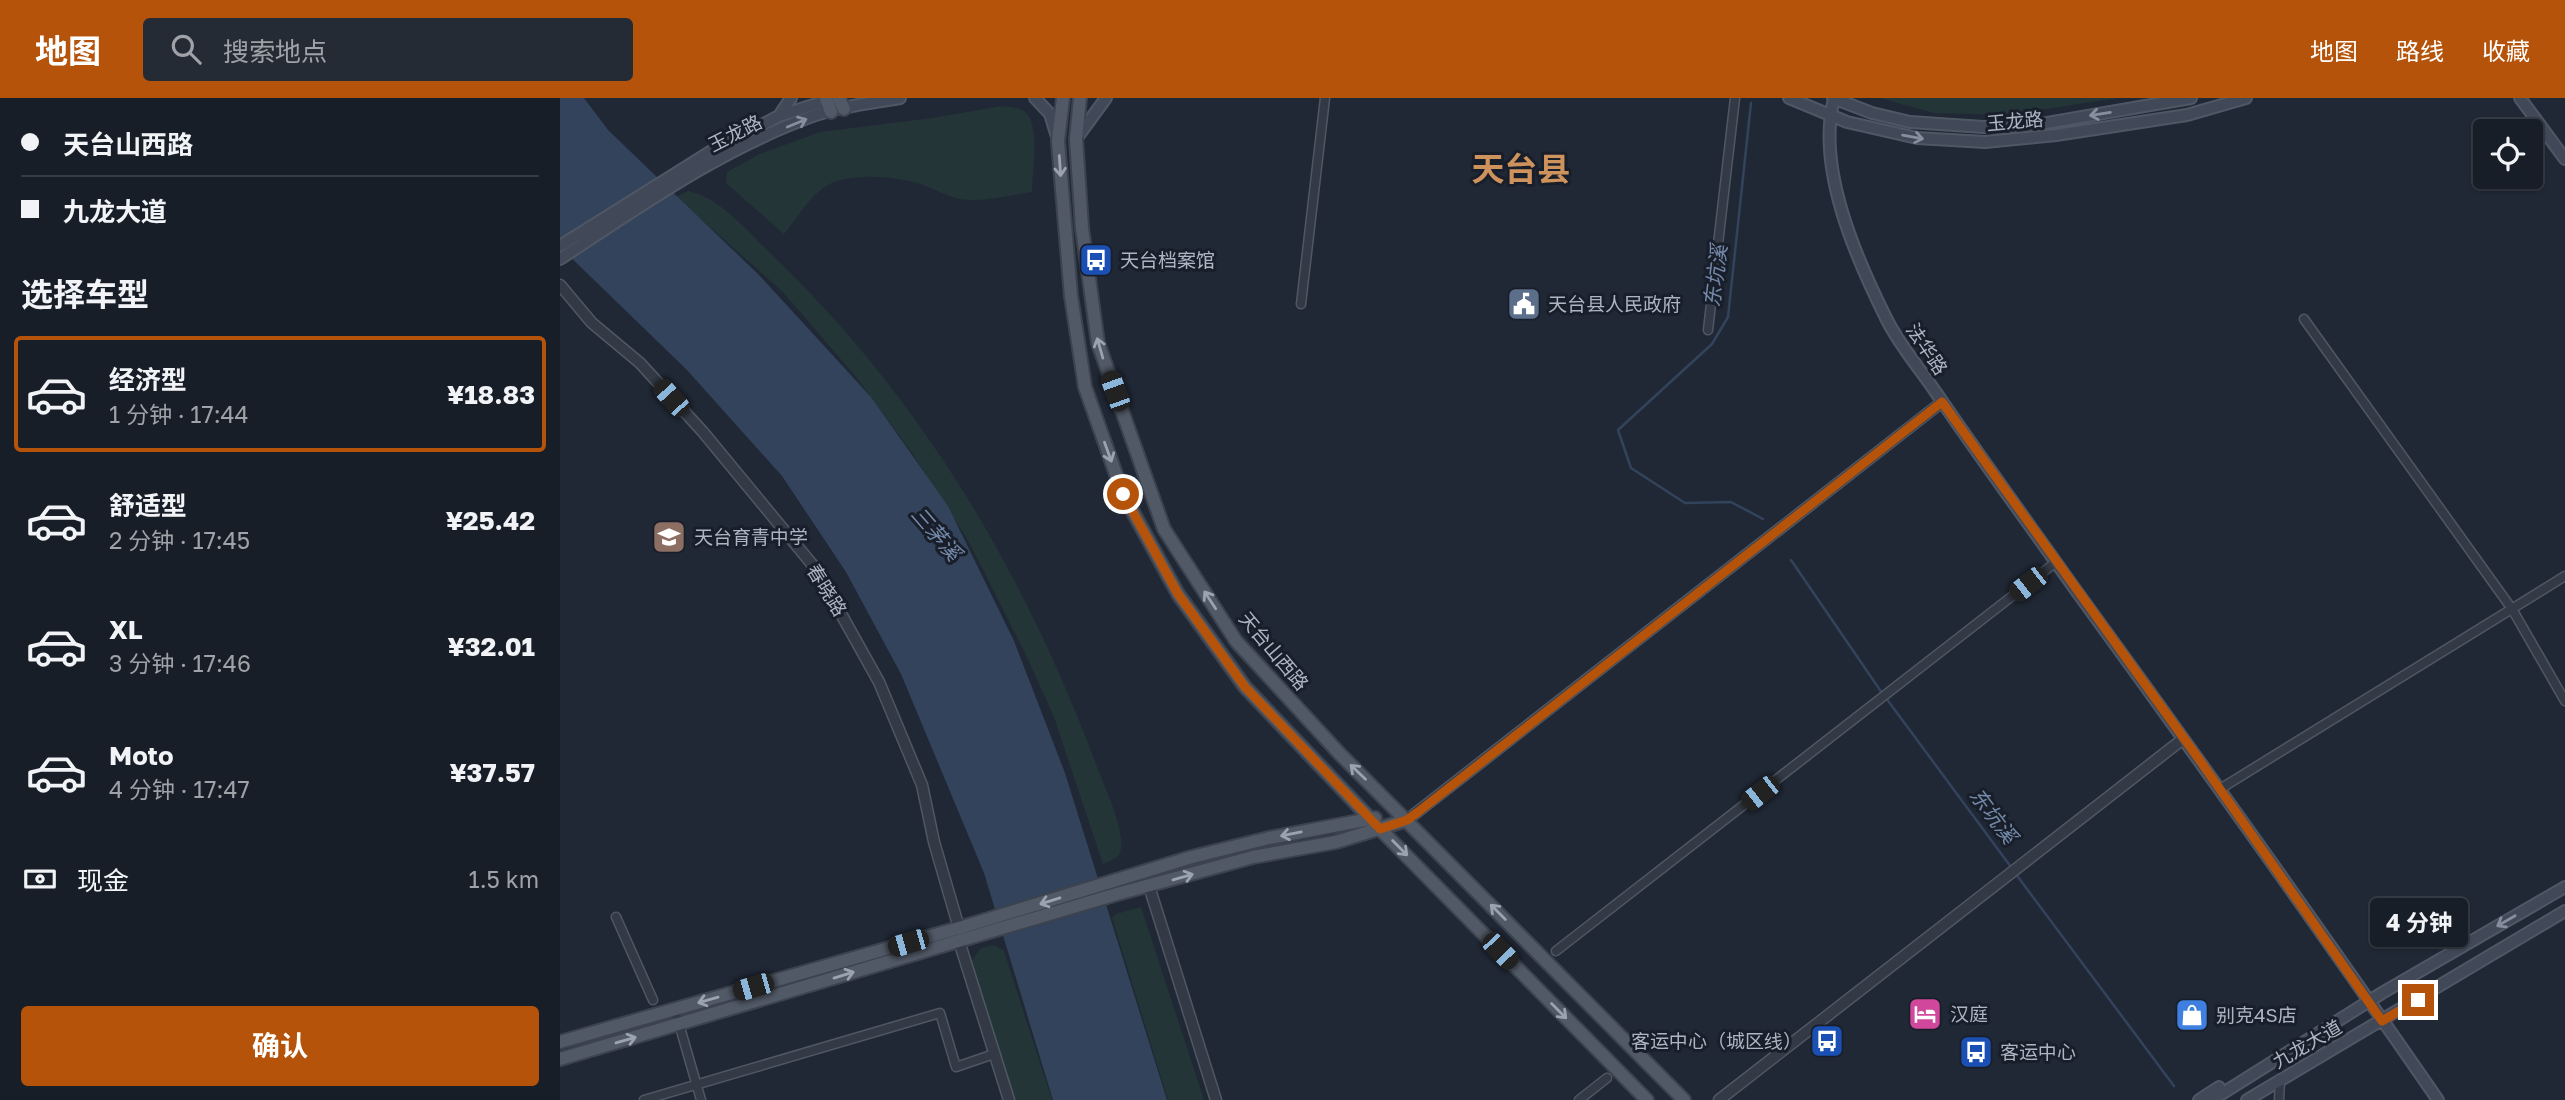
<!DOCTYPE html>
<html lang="zh">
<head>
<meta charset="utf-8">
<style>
  body { margin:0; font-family:"Golos Text","Noto Sans SC",sans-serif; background:#252b34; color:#f1f3f6; height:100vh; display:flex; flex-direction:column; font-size:26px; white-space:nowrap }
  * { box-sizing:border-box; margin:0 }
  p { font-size:23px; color:#9fa2a8 }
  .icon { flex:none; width:38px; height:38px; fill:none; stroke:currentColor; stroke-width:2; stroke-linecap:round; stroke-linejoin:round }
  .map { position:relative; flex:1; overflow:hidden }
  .details { display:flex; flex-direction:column; background:#181e28; width:560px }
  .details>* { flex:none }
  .top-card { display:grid; align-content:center; height:154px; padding:0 21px; background:#181e28 }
  .buttons { position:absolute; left:1913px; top:21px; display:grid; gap:14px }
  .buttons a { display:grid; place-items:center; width:70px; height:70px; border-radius:7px; background:#181e28; box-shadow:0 2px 5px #0004,0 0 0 2px #363c45; font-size:35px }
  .end { position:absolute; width:32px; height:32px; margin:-16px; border:9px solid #b45309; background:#fff; box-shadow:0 0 0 4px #fff }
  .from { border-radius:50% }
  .bubble { position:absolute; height:49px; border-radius:7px; background:#181e28; box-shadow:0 2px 5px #0004,0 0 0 2px #363c45; font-size:23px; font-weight:700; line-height:49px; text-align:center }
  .car { position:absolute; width:21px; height:42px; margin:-21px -10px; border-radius:9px; box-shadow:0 0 5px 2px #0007; background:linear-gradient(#222 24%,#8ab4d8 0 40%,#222 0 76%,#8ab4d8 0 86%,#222 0) }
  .top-card b { display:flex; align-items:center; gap:24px; height:66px; font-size:26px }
  .top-card b+b { border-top:2px solid #363c45 }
  .top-card i { width:18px; height:18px; background:#f1f3f6 }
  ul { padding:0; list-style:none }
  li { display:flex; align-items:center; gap:21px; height:116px; margin:0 14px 10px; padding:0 7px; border:4px solid transparent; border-radius:7px }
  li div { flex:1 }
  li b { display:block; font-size:26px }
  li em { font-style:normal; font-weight:700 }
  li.active { border-color:#b45309 }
  li>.icon { width:63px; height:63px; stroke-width:1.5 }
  h2 { padding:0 21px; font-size:32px; line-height:84px }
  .pay { display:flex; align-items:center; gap:18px; height:77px; padding:0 21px; font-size:26px }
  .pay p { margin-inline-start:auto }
  .button { display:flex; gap:14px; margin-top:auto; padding:14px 21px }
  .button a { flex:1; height:80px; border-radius:7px; background:#b45309; color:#fff; font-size:28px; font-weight:700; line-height:80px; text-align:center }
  header { display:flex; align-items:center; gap:42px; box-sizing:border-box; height:98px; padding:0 35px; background:#b45309; color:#fff }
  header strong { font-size:33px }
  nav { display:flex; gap:38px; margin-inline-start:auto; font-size:24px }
  .search { width:490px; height:63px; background:#252b34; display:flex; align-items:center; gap:18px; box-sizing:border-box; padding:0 24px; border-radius:7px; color:#9fa2a8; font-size:26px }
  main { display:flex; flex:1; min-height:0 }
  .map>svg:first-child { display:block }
</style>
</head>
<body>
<header>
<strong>地图</strong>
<div class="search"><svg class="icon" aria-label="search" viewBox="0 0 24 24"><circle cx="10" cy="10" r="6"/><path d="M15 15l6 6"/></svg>搜索地点</div>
<nav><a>地图</a><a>路线</a><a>收藏</a></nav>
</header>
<main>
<section class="details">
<div class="top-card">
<b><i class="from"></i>天台山西路</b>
<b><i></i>九龙大道</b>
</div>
<h2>选择车型</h2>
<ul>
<li class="active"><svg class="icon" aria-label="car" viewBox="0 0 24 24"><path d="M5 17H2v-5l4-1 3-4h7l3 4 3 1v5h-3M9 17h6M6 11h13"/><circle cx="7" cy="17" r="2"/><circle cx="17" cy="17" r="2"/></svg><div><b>经济型</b><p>1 分钟 · 17:44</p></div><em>¥18.83</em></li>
<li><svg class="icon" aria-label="car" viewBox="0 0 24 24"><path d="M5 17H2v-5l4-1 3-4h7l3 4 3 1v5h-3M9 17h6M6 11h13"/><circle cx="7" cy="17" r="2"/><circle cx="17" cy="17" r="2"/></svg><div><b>舒适型</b><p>2 分钟 · 17:45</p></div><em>¥25.42</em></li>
<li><svg class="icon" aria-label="car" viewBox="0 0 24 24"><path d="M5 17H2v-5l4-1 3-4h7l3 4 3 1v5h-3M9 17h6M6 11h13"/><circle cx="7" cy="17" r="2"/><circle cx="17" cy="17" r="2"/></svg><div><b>XL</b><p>3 分钟 · 17:46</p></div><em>¥32.01</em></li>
<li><svg class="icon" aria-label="car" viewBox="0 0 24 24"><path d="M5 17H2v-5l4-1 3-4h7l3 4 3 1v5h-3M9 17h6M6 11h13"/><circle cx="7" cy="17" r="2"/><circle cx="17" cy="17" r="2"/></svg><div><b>Moto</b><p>4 分钟 · 17:47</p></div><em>¥37.57</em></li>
</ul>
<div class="pay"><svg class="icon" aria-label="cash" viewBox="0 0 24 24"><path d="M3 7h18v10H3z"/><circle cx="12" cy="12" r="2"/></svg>现金<p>1.5 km</p></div>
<div class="button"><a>确认</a></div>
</section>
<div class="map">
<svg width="2005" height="1002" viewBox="0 0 2005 1002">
  <rect width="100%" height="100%" fill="#202835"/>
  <!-- green -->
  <path fill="#233537" d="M1320 0H1558L1446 17 1374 15Z
    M442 8C449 9 458 9 464 13 481 24 472 75 472 94 449 97 419 106 396 100 384 97 373 90 361 86 336 78 283 73 262 91 247 102 236 122 224 136L166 85 167 74 200 56 260 34 372 20Z
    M128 93C161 100 187 133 211 156 361 299 465 475 537 669 544 687 567 736 560 754 558 761 549 763 543 766L494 619 467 559 409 444 352 355 297 280 222 193 116 99Z
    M581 809 644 1002H608L552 820 556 816Z
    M434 847 444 853 492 1002H453L411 864 421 850Z"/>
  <!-- water -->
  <path fill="#33435c" d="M0 0H24L48 32 198 176 311 299 388 408 454 543 505 675 607 1002H493L424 775 341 576 286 474 222 378 127 272 0 149Z"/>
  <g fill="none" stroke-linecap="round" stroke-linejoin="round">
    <!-- stream -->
    <path stroke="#33435c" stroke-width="2.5" d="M1191 5 1168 219 1152 246 1058 332 1071 370 1125 405 1171 404 1203 421
      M1231 462 1322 595
      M1326 600 1451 769
      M1455 775 1614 988"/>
    <defs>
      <path id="minor" d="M741 206 765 0
        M1744 221 1952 511 2005 603
        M1148 232 1175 0
        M1660 691 2005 478
        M56 819 93 902
        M996 853 1496 464
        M115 912 141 1002
        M84 1002 380 915 396 969 434 956
        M1019 1002 1047 980
        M1719 1002 1720 981"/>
      <path id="tertiary" d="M0 187 32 225 80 265 143 334 256 471 319 584 362 687 374 744 399 830
        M847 722 1382 304
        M589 788 656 1002
        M399 843 449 1002
        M1159 1002 1623 641"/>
      <path id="secondary" d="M475 0 490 16 497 39
        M1229 0 1287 24 1357 40 1425 44 1496 37 1627 17 1686 0
        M1273 0 1312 15 1350 24 1423 29 1469 28 1631 0
        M1960 0 2005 61
        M1274 1C1256 70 1296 160 1327 222 1340 248 1361 272 1377 296 1422 362 1469 426 1515 491 1638 660 1759 830 1878 1002
        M219 18 231 0
        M516 41 546 0
        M0 148 150 54 219 18 275 0
        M0 161C81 108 164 49 256 17 282 8 312 5 340 0
        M1639 1002 1659 989
        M1652 1002 1822 895 2005 789
        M1687 1002 2005 813"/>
      <path id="primary" d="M266 0 271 14
        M279 0 284 11
        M503 0 498 43 511 198 525 289 563 396 618 496 685 589 820 731 1087 1002
        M520 0 516 41 522 130 538 245 604 431 676 543 779 655 1124 1002
        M0 944 399 830 632 759 709 740 815 720
        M0 961 557 796 693 759 776 744 847 722"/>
    </defs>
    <!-- minor casing -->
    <use href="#minor" stroke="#505764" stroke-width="11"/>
    <!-- tertiary casing -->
    <use href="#tertiary" stroke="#505764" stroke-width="13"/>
    <!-- secondary casing -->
    <use href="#secondary" stroke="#505764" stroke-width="14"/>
    <!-- primary casing -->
    <use href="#primary" stroke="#3c434f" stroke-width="16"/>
    <!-- minor -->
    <use href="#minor" stroke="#333a45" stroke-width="8"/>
    <!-- tertiary -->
    <use href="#tertiary" stroke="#333a45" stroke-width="10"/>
    <!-- secondary -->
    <use href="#secondary" stroke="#414958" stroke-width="10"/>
    <!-- primary -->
    <use href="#primary" stroke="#515966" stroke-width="12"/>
  </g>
  <!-- one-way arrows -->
  <defs><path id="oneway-shaft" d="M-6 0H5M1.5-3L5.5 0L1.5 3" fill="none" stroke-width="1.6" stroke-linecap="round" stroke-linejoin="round" transform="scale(1.75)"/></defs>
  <g stroke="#878f9e">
    <use href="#oneway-shaft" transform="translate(1540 16) rotate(171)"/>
    <use href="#oneway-shaft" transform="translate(237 25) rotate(-22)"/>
    <use href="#oneway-shaft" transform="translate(1353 39) rotate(10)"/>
    <use href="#oneway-shaft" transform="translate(1946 823) rotate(150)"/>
  </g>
  <g stroke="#9ba2b0">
    <use href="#oneway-shaft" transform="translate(500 68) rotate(86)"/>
    <use href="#oneway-shaft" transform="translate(540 250) rotate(-106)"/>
    <use href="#oneway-shaft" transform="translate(548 354) rotate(70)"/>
    <use href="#oneway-shaft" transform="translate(650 502) rotate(-123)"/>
    <use href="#oneway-shaft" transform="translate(798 674) rotate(-136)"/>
    <use href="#oneway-shaft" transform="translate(731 736) rotate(169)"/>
    <use href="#oneway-shaft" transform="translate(840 750) rotate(45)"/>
    <use href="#oneway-shaft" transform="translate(623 779) rotate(-16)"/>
    <use href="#oneway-shaft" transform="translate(490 803) rotate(163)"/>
    <use href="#oneway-shaft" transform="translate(938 814) rotate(-135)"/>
    <use href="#oneway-shaft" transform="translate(284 877) rotate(-17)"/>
    <use href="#oneway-shaft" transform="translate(148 902) rotate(164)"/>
    <use href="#oneway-shaft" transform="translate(999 913) rotate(45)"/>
    <use href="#oneway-shaft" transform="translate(66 942) rotate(-16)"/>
  </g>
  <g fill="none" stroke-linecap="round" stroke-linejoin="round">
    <!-- route -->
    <path stroke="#b45309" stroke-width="9" d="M563 396 618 496 685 589 820 731 847 722 858 714 1382 304 1636 657 1822 923 1858 902"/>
  </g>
  <!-- icons -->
  <defs>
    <symbol id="bus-square" viewBox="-11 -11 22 22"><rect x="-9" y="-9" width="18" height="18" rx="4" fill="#1a4fb4" stroke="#191f2a"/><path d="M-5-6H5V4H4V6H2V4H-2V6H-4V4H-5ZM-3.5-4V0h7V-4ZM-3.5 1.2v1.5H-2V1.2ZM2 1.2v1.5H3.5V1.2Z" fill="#fff"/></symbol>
    <symbol id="civic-square" viewBox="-11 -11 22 22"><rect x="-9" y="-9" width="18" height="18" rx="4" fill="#5c6f8a" stroke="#191f2a"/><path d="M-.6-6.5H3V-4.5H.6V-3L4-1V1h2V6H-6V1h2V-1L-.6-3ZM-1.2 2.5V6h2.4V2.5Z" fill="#fff"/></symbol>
    <symbol id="school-square" viewBox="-11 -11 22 22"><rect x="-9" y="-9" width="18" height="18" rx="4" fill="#8d6e63" stroke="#191f2a"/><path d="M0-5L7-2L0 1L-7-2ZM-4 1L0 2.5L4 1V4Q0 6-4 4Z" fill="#fff"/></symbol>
    <symbol id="hotel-square" viewBox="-11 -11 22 22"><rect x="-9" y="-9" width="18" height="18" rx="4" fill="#d1479c" stroke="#191f2a"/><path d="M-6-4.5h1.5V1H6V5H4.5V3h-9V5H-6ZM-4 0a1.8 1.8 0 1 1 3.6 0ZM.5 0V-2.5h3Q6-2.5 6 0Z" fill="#fff"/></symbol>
    <symbol id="shop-square" viewBox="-11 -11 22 22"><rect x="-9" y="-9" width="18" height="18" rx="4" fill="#3f7fe0" stroke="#191f2a"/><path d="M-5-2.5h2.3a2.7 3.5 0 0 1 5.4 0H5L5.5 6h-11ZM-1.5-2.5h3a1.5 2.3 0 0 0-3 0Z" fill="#fff"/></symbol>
  </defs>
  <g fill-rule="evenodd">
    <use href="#bus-square" x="517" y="143" width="38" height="38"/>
    <use href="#civic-square" x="945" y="187" width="38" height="38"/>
    <use href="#school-square" x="90" y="420" width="38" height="38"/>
    <use href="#hotel-square" x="1346" y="897" width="38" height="38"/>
    <use href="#shop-square" x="1613" y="898" width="38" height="38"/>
    <use href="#bus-square" x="1248" y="924" width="38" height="38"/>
    <use href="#bus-square" x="1397" y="935" width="38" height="38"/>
  </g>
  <g text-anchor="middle" stroke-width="6" stroke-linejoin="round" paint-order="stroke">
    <!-- street labels -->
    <g font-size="19" fill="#adb4c3" stroke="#191f2a">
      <text transform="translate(1455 23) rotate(-5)" y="7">玉龙路</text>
      <text transform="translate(175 35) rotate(-27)" y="7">玉龙路</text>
      <text transform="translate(1367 251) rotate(56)" y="7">法华路</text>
      <text transform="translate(267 492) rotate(58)" y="7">春晓路</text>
      <text transform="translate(714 553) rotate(50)" y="7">天台山西路</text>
      <text transform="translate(1747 946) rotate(-30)" y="7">九龙大道</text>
    </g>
    <!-- poi labels -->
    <g font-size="19" fill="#adb4c3" stroke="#191f2a" text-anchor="start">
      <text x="560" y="169">天台档案馆</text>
      <text x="988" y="213">天台县人民政府</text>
      <text x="134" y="446">天台育青中学</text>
      <text x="1390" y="923">汉庭</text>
      <text x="1656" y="924">别克4S店</text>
      <text x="1242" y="950" text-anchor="end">客运中心（城区线）</text>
      <text x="1440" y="961">客运中心</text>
    </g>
    <!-- water labels -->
    <g font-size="21" font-style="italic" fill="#758aaa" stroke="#191f2a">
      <text transform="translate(1156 178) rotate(-83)" y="7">东坑溪</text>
      <text transform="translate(376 436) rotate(49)" y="7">三茅溪</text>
      <text transform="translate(1433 718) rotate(53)" y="7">东坑溪</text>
    </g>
    <!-- town labels -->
    <g font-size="33" font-weight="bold" fill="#ce925c" stroke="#191f2a">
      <text x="961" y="83">天台县</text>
    </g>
  </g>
</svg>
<div class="buttons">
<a><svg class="icon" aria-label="locate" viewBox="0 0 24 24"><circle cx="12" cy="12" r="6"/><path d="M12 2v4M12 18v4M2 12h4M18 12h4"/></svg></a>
</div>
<i class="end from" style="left:563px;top:396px"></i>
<i class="end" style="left:1858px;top:902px"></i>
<div class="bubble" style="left:1810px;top:800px;width:98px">4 分钟</div>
<i class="car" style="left:555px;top:293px;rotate:340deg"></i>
<i class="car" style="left:111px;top:300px;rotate:318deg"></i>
<i class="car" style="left:1468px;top:486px;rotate:232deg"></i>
<i class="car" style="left:1200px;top:695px;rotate:232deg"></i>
<i class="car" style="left:348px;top:845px;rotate:254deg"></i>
<i class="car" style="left:940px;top:853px;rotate:136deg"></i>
<i class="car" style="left:193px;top:889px;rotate:254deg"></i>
</div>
</main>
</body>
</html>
